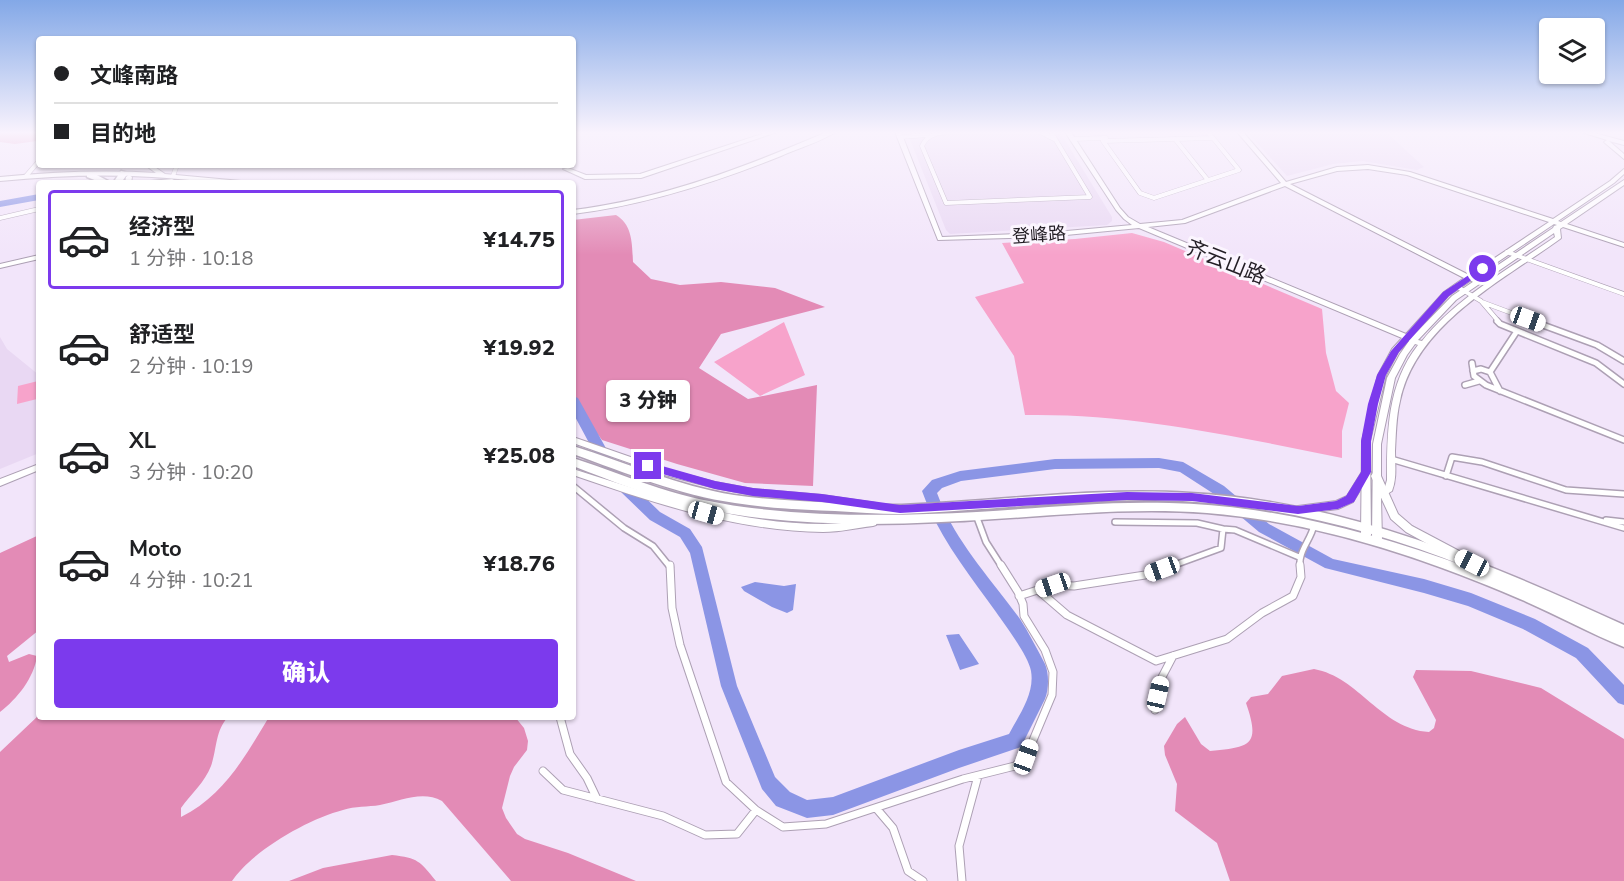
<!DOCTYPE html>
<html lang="zh">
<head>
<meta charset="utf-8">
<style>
  body { margin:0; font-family:"Nunito Sans","Noto Sans SC",sans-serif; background:#f6f6f6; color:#202124; height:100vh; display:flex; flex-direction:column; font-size:22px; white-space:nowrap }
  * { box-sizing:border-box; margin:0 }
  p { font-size:20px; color:#757577 }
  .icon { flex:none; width:33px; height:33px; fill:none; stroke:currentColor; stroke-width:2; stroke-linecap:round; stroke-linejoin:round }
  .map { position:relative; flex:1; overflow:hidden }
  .details { position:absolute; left:36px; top:180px; width:540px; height:540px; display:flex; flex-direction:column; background:#fff; border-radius:6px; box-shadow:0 2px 4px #0004 }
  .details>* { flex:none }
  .hud { position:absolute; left:36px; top:36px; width:540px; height:132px; border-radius:6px; box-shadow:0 2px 4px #0004; display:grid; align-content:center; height:132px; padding:0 18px; background:#fff }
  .fabs { position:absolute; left:1539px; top:18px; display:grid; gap:12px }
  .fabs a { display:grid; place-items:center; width:66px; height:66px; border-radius:6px; background:#fff; box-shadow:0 2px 4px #0004; font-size:30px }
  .end { position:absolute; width:27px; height:27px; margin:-14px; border:8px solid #7c3aed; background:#fff; box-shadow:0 0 0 3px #fff }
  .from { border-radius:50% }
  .bubble { position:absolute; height:42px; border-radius:6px; background:#fff; box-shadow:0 2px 4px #0004; font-size:20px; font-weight:800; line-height:42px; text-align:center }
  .car { position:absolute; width:18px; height:36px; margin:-18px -9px; border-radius:8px; box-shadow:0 0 4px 2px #0007; background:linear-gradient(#fff 24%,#345 0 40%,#fff 0 76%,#345 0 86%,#fff 0) }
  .hud b { display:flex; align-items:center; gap:21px; height:57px; font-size:22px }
  .hud b+b { border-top:2px solid #e0e0e0 }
  .hud i { width:15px; height:15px; background:#202124 }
  ul { padding:10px 0 0; list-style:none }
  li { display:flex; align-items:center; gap:18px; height:99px; margin:0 12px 9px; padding:0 6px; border:3px solid transparent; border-radius:6px }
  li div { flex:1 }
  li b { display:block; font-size:22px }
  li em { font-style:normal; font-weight:800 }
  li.active { border-color:#7c3aed }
  li>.icon { width:54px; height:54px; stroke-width:1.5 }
  .primary-button { display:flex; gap:12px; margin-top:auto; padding:12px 18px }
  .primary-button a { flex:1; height:69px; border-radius:6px; background:#7c3aed; color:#fff; font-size:24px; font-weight:800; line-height:69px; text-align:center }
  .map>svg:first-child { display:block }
</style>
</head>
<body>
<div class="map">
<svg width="1624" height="881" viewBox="0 0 1624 881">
  <rect width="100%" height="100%" fill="#f2e5fa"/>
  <!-- built -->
  <path fill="#e9d8f3" d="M907 132H1060L1112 217V221L1107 225 950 234 946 230Z
    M1247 132H1386L1424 167 1417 170 1362 161 1333 164 1287 176Z
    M0 337 7 349 39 375V453L0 469Z"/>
  <!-- green -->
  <path fill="#f7a3cb" d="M1132 233 1164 242 1322 309 1326 353 1336 391 1349 403 1342 431V458C1238 437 1132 413 1025 415L1014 356 975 297 1024 283 1002 243 1075 239Z
    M784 322 805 375 760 396 714 362Z
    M38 381 37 399 17 404 18 386Z"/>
  <!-- forest -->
  <path fill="#e38bb6" d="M0 132H39V144L37 141 15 144 0 142Z
    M616 215C633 225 632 245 633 262L651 279 680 285 721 282 775 288 825 307 721 334 699 368 748 399 817 385 813 486 745 483 677 464 602 440 573 401V220Z
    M39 535V630L7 656 9 662 29 654 37 656C34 678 17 699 0 712V553Z
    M1314 669C1359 677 1381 729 1429 732L1434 728 1436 720 1413 677 1416 670 1471 671 1541 688 1624 739V881H1230L1217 843 1175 811 1177 784 1165 755 1164 746 1177 724 1185 717 1201 744 1210 751C1250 747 1261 746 1246 703L1251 697 1268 694 1282 676Z
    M39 715V717H228C215 731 217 749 211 766 205 782 191 794 181 808V817C225 795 245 756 269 717H515L524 728 528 741 527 750 514 767 510 776 502 808 506 818 517 834 525 839 568 853 636 881H511L442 801C422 790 401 801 380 805 368 807 355 806 343 810 308 819 252 851 232 881H0V752Z
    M392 855C418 858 420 861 436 881H289L323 868Z"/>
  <!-- water -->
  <path fill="#8b95e5" d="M755 582 784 586 796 584 793 610 787 613 772 607 744 591 741 587Z
    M959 634 979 664 960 670 946 635Z"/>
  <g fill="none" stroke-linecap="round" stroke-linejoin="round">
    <!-- river -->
    <path fill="#8b95e5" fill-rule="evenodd" d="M39 194V200L0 207V201Z
      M573 396 578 398 612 459 632 485 660 512 690 529 702 547 737 686 775 777 790 792 807 800 833 797 959 750 1009 734C1019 715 1035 694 1031 671 1028 655 1005 625 996 612 968 573 938 536 922 491L932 480 960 471 1055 459 1159 458 1183 462 1224 486 1269 524 1333 559 1424 579 1471 593 1535 619 1588 648 1624 685V705L1618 703 1576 658 1523 629 1468 606 1424 593 1325 568 1259 532 1214 494 1180 472 1159 468 1055 469 961 481 942 488 937 493C954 540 991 579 1020 619 1029 633 1037 649 1045 664 1049 673 1049 689 1045 699L1021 747 959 768 833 815 807 818 776 806 762 789 721 686 690 553 680 537 650 520 622 493 602 467 573 413Z"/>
    <defs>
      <path id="street-far2" d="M960 132C945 133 929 130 922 146L946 203 1090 197 1051 132
        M1040 132 1054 139
        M1208 132 1213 138
        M900 137 928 135
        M1213 138 1239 170 1154 198 1140 193 1103 141Z
        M1072 139 1106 138
        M1175 139 1207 179
        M26 176 39 161
        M173 176 177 165
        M0 218 39 209
        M1507 252 1624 294
        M1456 286 1481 301 1499 322
        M1482 302 1536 322"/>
      <path id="street-far1" d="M1497 321 1500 324 1596 363 1624 384
        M1532 321 1597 345 1624 361
        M1472 363 1474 376 1486 385 1624 440
        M1473 371 1481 369 1490 372
        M1465 385 1479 381
        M1500 391 1490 372 1517 331
        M1391 459 1624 528
        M1446 476 1452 457 1482 462 1566 490 1624 494
        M573 486 624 528 653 546 670 567
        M976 515 986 542 1002 567
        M1606 520 1624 522
        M1115 522 1197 523 1223 529
        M1169 567 1221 548 1223 529 1235 530 1299 557
        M1300 567C1298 551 1311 540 1314 525"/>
      <path id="street" d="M670 565 672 608 680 645 726 782 756 810 783 827 826 824 963 779 1015 766 1026 757 1052 695 1053 672 1045 650 1024 616 1023 604 1018 592 1001 565
        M1038 590 1067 615 1156 661 1227 639 1262 613 1293 596 1301 577 1300 565
        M1019 596 1053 585 1074 586 1145 575 1173 565
        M1155 710 1162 677 1173 656
        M560 717 570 754 587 778 597 799
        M543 771 563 790 663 816 705 835 737 834 756 810
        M876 808 893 828 908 871 923 881
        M962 881 959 846 978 776"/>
      <path id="secondary" d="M768 132H777L641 178 585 179 563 169 568 168 586 175 640 174Z
        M895 132H901L942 237 1045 233 1132 225 1124 219 1116 210 1065 132H1071L1120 208 1128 217 1140 224 1182 220 1281 183 1237 132H1243L1286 182 1337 167 1368 165 1410 172 1553 219 1610 181 1624 169V174L1614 183 1558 221 1561 222 1624 180V185L1567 224 1624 243V247L1563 227 1560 229 1561 238 1560 239C1502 281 1416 324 1400 401 1396 417 1396 434 1395 451 1395 464 1397 479 1392 491L1381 498 1382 540 1380 543 1377 544 1374 543 1372 540 1373 444 1387 378 1400 354 1409 341H1408L1398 352 1386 375 1370 441 1371 535 1369 538 1366 539 1363 538 1361 535 1362 441 1378 375 1392 349 1402 338 1139 228 1045 237 938 240ZM1368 169 1407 175 1549 222 1469 275 1290 184 1337 171ZM1285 186 1464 278 1444 292 1406 334 1148 227 1185 223ZM1554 224 1557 225 1554 226 1553 228 1452 296 1412 337 1448 296 1470 281 1473 280 1474 278ZM1554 233 1555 237C1509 269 1457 297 1422 341L1418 340 1456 300ZM1415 344 1418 345C1387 384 1387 433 1387 480L1385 487 1381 490V444L1395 378 1407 355Z
        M129 175 132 177 131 183H125L126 177Z
        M39 255V259L0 268V264Z
        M573 437 665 469 715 482 753 489 822 495 876 503 879 504 880 506 879 508 876 509 822 501 753 495 715 488 661 474 573 443Z
        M39 464V470L0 486V479Z
        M573 469C655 495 736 524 823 524 840 524 856 521 873 518L876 519 877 522 876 525 873 526C856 528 840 532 823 532 736 531 654 503 573 475Z"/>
      <path id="primary" d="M827 132H836C820 142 799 148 781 156 714 183 645 205 573 214V210C662 199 745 167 827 132Z
        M1581 132H1591L1624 141V145L1609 141 1624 154V159L1605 143 1604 142 1607 140Z
        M145 165H152L165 174 241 181 244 183C214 183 183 179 152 177 101 174 51 176 0 181V177C52 172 104 170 156 173Z
        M172 179 174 180V182L147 183 150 181Z
        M1366 468 1369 470 1371 472 1353 502 1338 509 1298 514 1295 513 1293 510 1295 507 1298 506 1336 501 1347 496 1363 470Z
        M1376 472 1379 473 1381 476 1398 514 1412 526 1463 553 1464 556 1463 559 1459 560 1455 559 1406 532 1391 519 1371 476 1373 473Z"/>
      <path id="highway" d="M121 171 128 173 121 183H113Z
        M87 173H93L112 183H102L87 177Z
        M573 446C627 463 678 486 734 495 768 500 803 501 837 503 859 504 880 505 902 505 998 501 1094 487 1190 493 1344 501 1486 562 1624 625V647C1589 633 1555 614 1520 599 1420 556 1316 522 1207 513 1118 506 1029 519 941 522 858 526 772 525 691 506 651 497 612 481 573 466V458C602 467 630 479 659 488 687 497 715 503 744 507 821 517 900 516 977 512 1041 508 1105 501 1169 503 1272 505 1370 532 1467 567 1368 527 1262 502 1155 500 1070 499 985 511 899 514 878 514 856 512 835 511 802 510 768 508 735 503 679 495 626 473 573 454Z"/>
    </defs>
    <!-- street-far2 casing -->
    <use href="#street-far2" stroke="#ada0b4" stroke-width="5"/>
    <!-- street-far1 casing -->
    <use href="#street-far1" stroke="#ada0b4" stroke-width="8"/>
    <!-- street casing -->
    <use href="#street" stroke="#ada0b4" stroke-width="9"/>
    <!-- secondary casing -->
    <use href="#secondary" stroke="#ada0b4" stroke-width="2"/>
    <!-- primary casing -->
    <use href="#primary" stroke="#ada0b4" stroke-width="2"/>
    <!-- highway casing -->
    <use href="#highway" stroke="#ada0b4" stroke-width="3"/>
    <!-- street-far2 -->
    <use href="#street-far2" stroke="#fff" stroke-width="4"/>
    <!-- street-far1 -->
    <use href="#street-far1" stroke="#fff" stroke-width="5"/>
    <!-- street -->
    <use href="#street" stroke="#fff" stroke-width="7"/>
    <!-- secondary -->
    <use href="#secondary" fill="#fff" fill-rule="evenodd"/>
    <!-- primary -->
    <use href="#primary" fill="#fff" fill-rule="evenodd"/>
    <!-- highway -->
    <use href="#highway" fill="#fff" fill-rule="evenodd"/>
  </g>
  <!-- sky -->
  <linearGradient id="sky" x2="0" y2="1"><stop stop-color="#83a8e7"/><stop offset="0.52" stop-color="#f9f3fd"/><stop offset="1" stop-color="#f9f3fd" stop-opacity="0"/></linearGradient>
  <rect width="1624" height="255" fill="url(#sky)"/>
  <!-- route -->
  <path fill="#7c3aed" d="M1481 267 1487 269 1449 296 1399 352 1386 375 1378 404 1371 441V472L1354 502 1338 509 1298 514 1192 501 1127 500 900 513 822 502 753 496 715 489 645 469 643 466 648 462 715 481 753 488 822 494 900 505 1127 492 1192 493 1298 506 1336 501 1346 496 1361 472V441L1368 404 1377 375 1391 351 1443 292Z"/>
  <g text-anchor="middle" stroke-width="6" stroke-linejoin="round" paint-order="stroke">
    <!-- far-street labels -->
    <g font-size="18" fill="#231e25" stroke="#fbf5fe">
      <text transform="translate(1039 235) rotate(-4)" y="6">登峰路</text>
    </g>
    <!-- street labels -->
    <g font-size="21" fill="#231e25" stroke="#fbf5fe">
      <text transform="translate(1226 262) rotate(22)" y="7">齐云山路</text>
    </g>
  </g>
</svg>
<div class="fabs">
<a><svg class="icon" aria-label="layers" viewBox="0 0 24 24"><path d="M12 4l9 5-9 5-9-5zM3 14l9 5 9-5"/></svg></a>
</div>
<i class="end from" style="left:1483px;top:269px"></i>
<i class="end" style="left:648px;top:466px"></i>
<div class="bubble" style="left:606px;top:380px;width:84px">3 分钟</div>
<i class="car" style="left:1528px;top:319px;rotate:110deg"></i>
<i class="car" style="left:706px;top:513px;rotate:106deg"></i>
<i class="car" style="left:1472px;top:563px;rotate:297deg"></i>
<i class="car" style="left:1162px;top:569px;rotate:250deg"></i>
<i class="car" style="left:1053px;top:585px;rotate:251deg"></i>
<i class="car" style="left:1158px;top:694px;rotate:13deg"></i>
<i class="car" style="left:1026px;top:757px;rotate:20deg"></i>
<div class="hud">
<b><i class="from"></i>文峰南路</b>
<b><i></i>目的地</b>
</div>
<section class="details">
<ul>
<li class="active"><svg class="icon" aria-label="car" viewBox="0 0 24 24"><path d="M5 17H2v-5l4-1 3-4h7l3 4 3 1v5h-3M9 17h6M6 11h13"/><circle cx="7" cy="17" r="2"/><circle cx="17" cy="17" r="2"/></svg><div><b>经济型</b><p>1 分钟 · 10:18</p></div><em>¥14.75</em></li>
<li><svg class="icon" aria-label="car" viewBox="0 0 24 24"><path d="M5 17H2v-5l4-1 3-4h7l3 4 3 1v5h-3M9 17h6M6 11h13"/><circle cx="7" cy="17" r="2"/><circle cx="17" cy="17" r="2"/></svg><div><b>舒适型</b><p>2 分钟 · 10:19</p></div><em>¥19.92</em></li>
<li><svg class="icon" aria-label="car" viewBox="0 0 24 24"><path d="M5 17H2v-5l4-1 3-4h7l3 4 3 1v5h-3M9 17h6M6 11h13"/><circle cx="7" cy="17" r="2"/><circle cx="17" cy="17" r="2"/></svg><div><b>XL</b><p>3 分钟 · 10:20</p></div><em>¥25.08</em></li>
<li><svg class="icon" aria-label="car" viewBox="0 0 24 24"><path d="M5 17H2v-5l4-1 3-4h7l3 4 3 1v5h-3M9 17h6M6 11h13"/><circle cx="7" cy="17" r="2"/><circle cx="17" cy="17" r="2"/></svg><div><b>Moto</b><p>4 分钟 · 10:21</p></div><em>¥18.76</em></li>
</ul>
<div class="primary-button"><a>确认</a></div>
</section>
</div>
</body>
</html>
